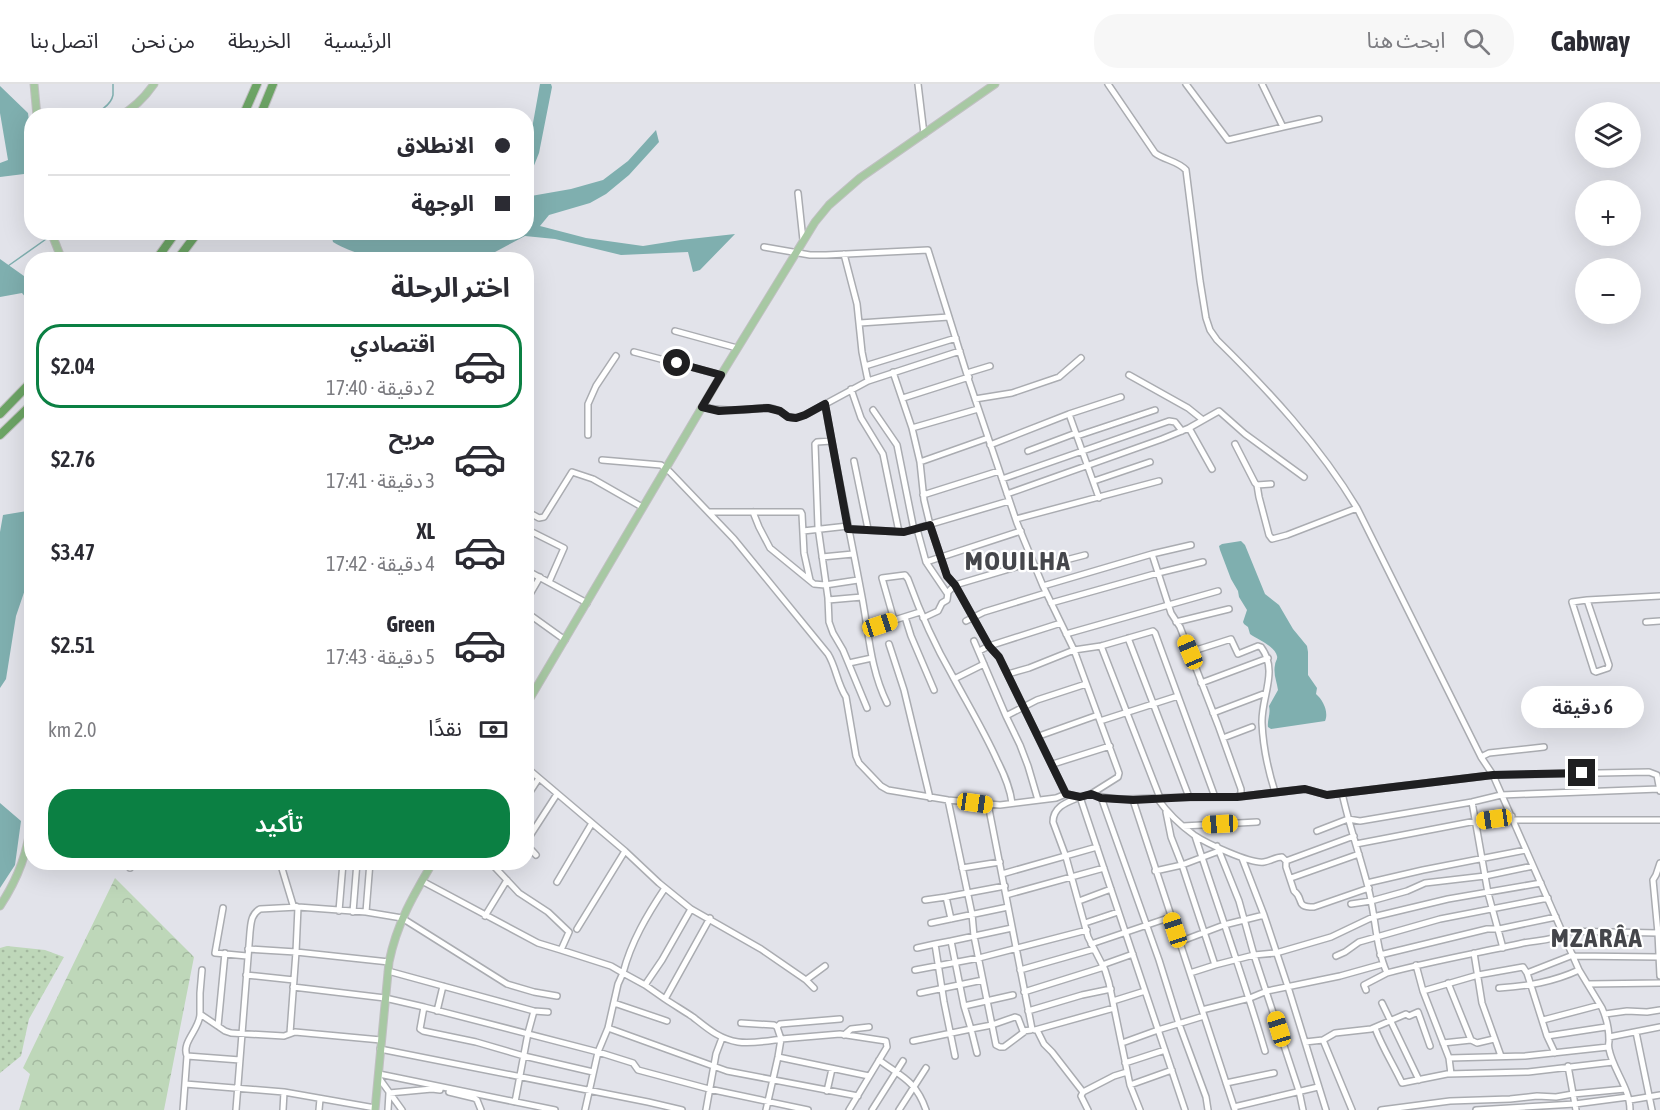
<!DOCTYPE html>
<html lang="ar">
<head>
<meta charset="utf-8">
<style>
  body { margin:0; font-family:"Asap Condensed","Noto Sans Arabic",sans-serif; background:#f7f7f7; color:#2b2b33; direction:rtl; height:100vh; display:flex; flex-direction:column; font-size:22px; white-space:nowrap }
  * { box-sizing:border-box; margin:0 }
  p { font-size:20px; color:#7c7c81 }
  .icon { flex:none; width:33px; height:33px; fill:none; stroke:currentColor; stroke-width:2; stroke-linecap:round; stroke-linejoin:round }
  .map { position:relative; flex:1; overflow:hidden; direction:ltr }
  .panel { position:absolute; left:24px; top:168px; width:510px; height:618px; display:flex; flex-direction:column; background:#fff; border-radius:24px; box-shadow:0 6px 24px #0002; direction:rtl }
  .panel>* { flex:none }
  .top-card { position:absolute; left:24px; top:24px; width:510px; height:132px; border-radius:24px; box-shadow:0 6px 24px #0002; direction:rtl; display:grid; align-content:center; height:132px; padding:0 24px; background:#fff }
  .buttons { position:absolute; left:1575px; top:18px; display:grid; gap:12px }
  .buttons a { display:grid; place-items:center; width:66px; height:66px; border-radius:50%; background:#fff; box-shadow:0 6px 24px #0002; font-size:30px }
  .end { position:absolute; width:27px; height:27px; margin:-14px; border:8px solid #1f1f21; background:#fff; box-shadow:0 0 0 3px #fff }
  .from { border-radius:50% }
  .bubble { position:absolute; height:42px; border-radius:21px; background:#fff; box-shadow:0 6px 24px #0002; font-size:20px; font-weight:600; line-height:42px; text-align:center; direction:rtl }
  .car { position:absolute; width:18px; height:36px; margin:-18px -9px; border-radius:8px; box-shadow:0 0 4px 2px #0007; background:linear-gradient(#f5c518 24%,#345 0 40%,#f5c518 0 76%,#345 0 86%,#f5c518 0) }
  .top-card b { display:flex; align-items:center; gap:21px; height:57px; font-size:22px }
  .top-card b+b { border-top:2px solid #e1e1e2 }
  .top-card i { width:15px; height:15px; background:#2b2b33 }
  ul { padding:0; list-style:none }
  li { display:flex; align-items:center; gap:18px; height:84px; margin:0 12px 9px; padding:0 12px; border:3px solid transparent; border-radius:24px }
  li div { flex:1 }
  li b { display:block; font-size:22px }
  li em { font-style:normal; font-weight:600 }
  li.on { border-color:#0b8043 }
  li>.icon { width:54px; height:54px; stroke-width:1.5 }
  h2 { padding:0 24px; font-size:27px; line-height:72px }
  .pay { display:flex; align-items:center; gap:15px; height:66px; padding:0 24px; font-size:22px }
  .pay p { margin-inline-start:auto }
  .button { display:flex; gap:12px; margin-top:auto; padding:12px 24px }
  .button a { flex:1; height:69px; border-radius:24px; background:#0b8043; color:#fff; font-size:24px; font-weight:600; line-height:69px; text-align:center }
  header { display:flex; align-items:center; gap:36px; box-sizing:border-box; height:84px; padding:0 30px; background:#fff; border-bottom:2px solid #e1e1e2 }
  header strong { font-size:28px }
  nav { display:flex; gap:33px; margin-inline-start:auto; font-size:21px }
  .search { width:420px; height:54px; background:#f7f7f7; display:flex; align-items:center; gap:15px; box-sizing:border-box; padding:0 21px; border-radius:24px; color:#7c7c81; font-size:22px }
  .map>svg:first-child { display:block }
</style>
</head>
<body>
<header>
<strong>Cabway</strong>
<div class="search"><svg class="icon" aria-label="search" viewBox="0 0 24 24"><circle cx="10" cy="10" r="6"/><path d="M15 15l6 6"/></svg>ابحث هنا</div>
<nav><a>الرئيسية</a><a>الخريطة</a><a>من نحن</a><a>اتصل بنا</a></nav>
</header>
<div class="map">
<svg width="1660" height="1026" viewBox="0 0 1660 1026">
  <defs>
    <pattern id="grass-dots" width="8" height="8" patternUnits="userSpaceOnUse" patternTransform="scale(1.5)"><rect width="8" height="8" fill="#bed7b9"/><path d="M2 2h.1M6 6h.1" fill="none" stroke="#a3b89f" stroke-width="1.8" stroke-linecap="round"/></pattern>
    <pattern id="forest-crowns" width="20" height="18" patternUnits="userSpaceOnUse" patternTransform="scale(1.5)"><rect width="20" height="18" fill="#bed7b9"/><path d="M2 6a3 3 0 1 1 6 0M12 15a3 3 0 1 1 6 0" fill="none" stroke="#a3b89f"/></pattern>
  </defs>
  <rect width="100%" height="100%" fill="#e2e3ea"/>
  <!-- grass -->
  <path fill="url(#grass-dots)" d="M7 862 45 866 64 873 29 935 21 972 0 989V864Z"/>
  <!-- forest -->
  <path fill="url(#forest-crowns)" d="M115 794 194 873 164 1026H19L30 990 23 984Z"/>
  <!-- water -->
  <path fill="#7fafaf" d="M540 0H551L552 3 539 69 527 99V57L533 39Z
    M0 2 28 29 31 53V78L24 90 0 93V79L8 76 0 29Z
    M656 46 659 58 629 91 606 110 590 119 549 131 540 142 586 154 643 162 681 156 735 150 700 186 693 188 688 168 621 171 555 155 525 152 482 175H371C358 168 345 166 333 158L331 149 423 148 430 153H460L470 149 526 148 527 101 531 112 571 105 603 96 628 77Z
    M0 175 31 197V220L22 209 0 213Z
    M31 425V488L16 532 6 595 0 604V448L3 431 27 427Z
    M1241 457 1245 461 1265 510 1279 521 1293 545 1307 562 1308 568V591L1317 604 1316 610C1323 616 1329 628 1325 637L1271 645 1268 643C1267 636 1271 630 1269 622L1278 606C1277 598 1273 590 1275 581 1275 578 1278 575 1277 572 1275 562 1257 555 1250 550L1248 543 1244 540 1243 538 1247 526 1239 513 1238 507 1231 495 1220 466 1219 462 1222 460Z
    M0 719 21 737 15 781 0 804Z"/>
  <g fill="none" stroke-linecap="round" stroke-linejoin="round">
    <!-- stream -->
    <path stroke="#7fafaf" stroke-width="1.5" d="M89 32C98 28 111 22 113 11 113 7 113 4 113 0
      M8 182 49 153"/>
    <defs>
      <path id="minor" d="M918 0 924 50
        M1108 0 1155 69C1164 76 1178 77 1186 86L1200 197 1206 234 1210 246 1217 256C1269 307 1319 361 1357 424L1481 673 1493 691 1579 886 1602 924C1606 933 1609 946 1609 956 1609 960 1608 960 1609 965 1613 986 1630 1004 1630 1026
        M1186 0 1228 56 1283 43
        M1262 0 1283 43 1319 35
        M798 109 803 156
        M844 170 857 220 862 268 868 297
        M860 239 949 233
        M675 247 737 264
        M634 268 721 291
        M865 282 956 254
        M893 288 912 344 920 378 924 416 930 441 947 492 955 501 989 562 999 573 1066 710
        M967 289 990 282
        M1129 291 1188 324 1203 336
        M851 305 861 334 883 370 899 448
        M903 314 969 293
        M975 315 1012 309 1059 293 1081 274
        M825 320C836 384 850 448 862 513 869 550 870 584 887 619
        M702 323C715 326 727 327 741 326 750 326 760 323 770 324 786 326 786 340 805 331L868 297 960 267
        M873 326 897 361 914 446
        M1069 330 1099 414
        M912 344 978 325
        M1189 344 1212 385
        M588 351V320L596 302 616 272
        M1077 352 1155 326
        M831 357 817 358 815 360 818 443 828 514 829 538 833 549 843 566 867 624
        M1235 360 1255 399 1257 401 1271 400
        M990 361 1069 330 1121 313
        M1028 367 1076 349
        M602 376 661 381 670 388 734 455 828 570C836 583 837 599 846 613L856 672 859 679 881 702 888 706 948 716 1000 721 1056 714 1066 710 1080 713 1091 710 1118 693 1119 689 1074 566 1043 502 1017 439 969 297 928 166 826 171H810L764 163
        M854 377 868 445
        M920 378 988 354
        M1002 395 1169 337 1175 338 1182 347
        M1094 397 1150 378
        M1257 401 1259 413 1269 451 1272 455 1287 451 1357 424
        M1007 410 1162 355 1189 344 1219 327 1245 350 1304 393
        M923 411 999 387
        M526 427 539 434 544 433 572 388 593 395 642 423
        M709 428H801L802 430 804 469 810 496
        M753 428 759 443 770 464 814 500 825 501 858 496
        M1016 435 1159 397
        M848 445 904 448 1009 417
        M917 445 926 478 1021 447
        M528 446 564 464 549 498
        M803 447 848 442
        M822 473 853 470
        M926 478 947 509
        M1035 484 1085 471
        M526 486 587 519
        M1043 502 1152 470 1191 461
        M828 516 862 513
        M1587 516 1609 581 1608 584 1596 588 1594 587 1572 518 1587 516 1660 512
        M526 517 540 493
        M1051 519 1158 489 1203 478
        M526 528 565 556
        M905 533 911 552 934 606
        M923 534 938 527 942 519 947 516 948 508 955 501 1033 478
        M894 536 882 494 905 491 908 495C920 528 934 560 952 591 967 619 984 647 997 676 1004 690 1010 703 1012 719
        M966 537 984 528 1046 509
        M1176 538 1229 525
        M1646 538 1660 537
        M866 545 920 528
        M1066 550 1218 507
        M1128 554 1189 713
        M974 557 1006 632 1020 661 1028 682 1038 716
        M889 560 904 606 930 714
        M1101 562 1160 714
        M979 567 989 562 1061 539
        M1190 568 1231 555 1238 570 1258 562 1261 563C1279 587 1261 613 1262 639 1263 663 1268 686 1275 708
        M849 579 872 574
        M1008 590 1029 584 1074 566 1101 562 1153 547 1155 549 1215 713
        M954 595 984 580
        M1201 599 1268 574
        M1213 629 1266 609
        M1006 632 1037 616 1086 600
        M1100 637 1178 612
        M1039 652 1098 631
        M1223 654 1252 643
        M1481 673 1489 669 1544 663
        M1053 680 1110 662
        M526 683 625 767 659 799 691 825 761 865 806 896 814 904
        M1342 709C1349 741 1360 772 1368 803 1376 832 1375 862 1387 889 1432 877 1478 869 1523 859 1537 856 1551 857 1564 850
        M1091 710C1113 717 1134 715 1157 714 1184 713 1210 713 1237 713L1241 710V705L1218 641 1180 543 1171 529 1152 470
        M1101 713 1159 876 1179 940 1206 1013 1208 1026
        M1237 713 1305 705 1327 711 1493 691 1649 688 1657 691 1660 707
        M526 714 539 694
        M1157 714C1167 728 1180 741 1194 751 1206 759 1250 780 1264 778 1271 777 1275 773 1282 773L1286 777 1354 752
        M948 716 972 830 974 852 996 961 1000 963H1004L1024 948
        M1133 716 1235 1026
        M1472 718 1488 809 1503 864
        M988 720C1003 795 1017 870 1032 945L1031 946 1023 947 1018 934 1015 933 992 941 971 945 964 922 951 857 1012 844
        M1166 728 1171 753 1182 781 1215 881 1190 889
        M1514 736H1660
        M1183 742 1257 738
        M1317 747 1348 735 1360 737 1472 718 1501 711 1659 705
        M1195 752C1218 823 1244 895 1265 967
        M526 758 557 710
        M526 760 536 771
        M1356 760 1476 737 1512 732
        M1217 762 1239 817 1254 871 1299 1007 1303 1026
        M1242 774 1264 831 1288 903 1326 1026
        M1286 777V783L1294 807C1305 815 1294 823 1314 823L1369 804
        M130 778V784
        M280 778 293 821 298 823 366 828 402 834 507 900 534 908 557 912
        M225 779 230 778
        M1660 779 1656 791 1653 796 1658 849 1660 892
        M962 784 1000 778
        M1155 787 1182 781 1219 767
        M1002 790 1097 763
        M1291 794 1359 770
        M422 797 538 859 561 866 569 848 548 828 519 809 490 778
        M557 798 592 739
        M1367 799 1423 786 1526 766
        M1006 811 1104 784
        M925 816 946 813
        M1079 817 1111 805
        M1351 820 1371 817 1407 807 1425 799 1485 792 1533 782
        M223 824 215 869 247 872
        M339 827 343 779
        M353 828 357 778
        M366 828 370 778
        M485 832 507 796
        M951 835 946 813 1005 802
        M931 839 1008 823
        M1085 839 1118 828
        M577 845 625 767
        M1562 847 1658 849
        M951 857 935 860 944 918 955 972
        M1179 858 1224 841 1264 831
        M1091 860 1171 833
        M917 864 935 860
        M248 865 296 868 389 878
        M561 866 611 882 623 889C631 858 647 831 665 804
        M1474 869 1482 919 1501 972
        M1380 871 1487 845H1499L1556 833
        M1336 872 1345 868 1359 858 1440 835 1548 814
        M1573 872 1659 873
        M1102 881 1133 870
        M1215 881 1254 871 1276 869 1331 853 1373 833 1448 815 1541 799
        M1416 881 1423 907 1449 974 1451 990
        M202 886 200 909V930L225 947 231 949 284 952 295 948 381 956
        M915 886 979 874 1087 846
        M1020 886 1094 865
        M388 887 534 927 548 928
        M1527 889 1547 952 1555 969
        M246 891 294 896
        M806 896 825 882
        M1448 899 1471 956
        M1588 900 1660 899
        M645 901 662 876 691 825
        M293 903 385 914 424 923 598 968 633 979 638 986 709 1005 808 1026
        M1499 904C1528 902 1553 898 1579 886
        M1366 906 1364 901 1387 889
        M1423 907 1478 891 1523 883 1527 889 1573 871
        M1024 908 1104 883
        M920 909 983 896
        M665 915C674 921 684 927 693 933 707 944 719 955 738 958 752 960 767 957 781 955L777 943 774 941 741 939
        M1113 917 1145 907
        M614 919 667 937
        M1382 919 1419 996
        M964 922 1013 911
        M424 923 420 945 423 947 476 958 524 972 593 988
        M1202 926 1250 914 1267 907 1340 892 1383 880
        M437 927 443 902
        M1028 927 1082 911 1111 905
        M1605 930 1627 927 1647 928 1660 926
        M1543 936 1600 921
        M218 942 225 869
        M777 943 780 940 840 935
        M608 944 727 987 858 1012
        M1375 944C1382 963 1393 980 1402 999L1447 990 1528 988 1613 978
        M1035 946 1114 924
        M1037 946 1044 960 1052 968 1083 1008 1081 1012 1088 1026
        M1636 948 1652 1026
        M844 951 851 945 869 943
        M1547 952 1606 943
        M1609 953 1660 943
        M1323 956 1352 1026
        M913 957 971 945 977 969
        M1305 958 1323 956 1335 949 1371 945 1406 930 1409 932 1418 928 1430 962
        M1122 959 1158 946 1204 932
        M1443 959 1471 956 1477 959 1494 955
        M380 965 648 1018 682 1026
        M187 972 240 976
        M778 973 869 992
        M1449 974 1525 972 1608 963
        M879 976C902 993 916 997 926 1026
        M1125 979 1165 966
        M1568 982 1576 1026
        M379 990 555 1026
        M379 994 402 1026
        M1226 999 1274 989
        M185 1000 284 1008 283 1026
        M1130 1001 1172 986
        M827 1007 832 985
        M284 1008 375 1024
        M449 1008 474 1014 477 1016 481 1026
        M1083 1008 1114 992 1127 988
        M1630 1016 1660 1011
        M515 1018 528 949 534 927
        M1234 1023 1318 1003
        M183 1026 187 972C181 958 200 945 200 930
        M236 1026 250 848C251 839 251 830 260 825L298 823 296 868 290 949
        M319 1026 320 1015
        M388 1026 389 1009 432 1005 440 1006
        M585 1026 598 968 608 944 618 900 623 889 645 901 665 915 710 834
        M706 1026 716 970 722 954
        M766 1026 778 973 781 955 840 950 886 957 887 963 849 1026
        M872 1026 903 977
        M899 1026 926 984
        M1140 1026 1130 1001 1109 899 1105 886 1088 853 1066 773 1053 738C1053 722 1068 718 1080 713L1185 1026
        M1381 1026 1450 1017 1510 1015 1537 1012 1556 1013 1573 1010 1625 1005
        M1476 1026 1575 1020 1628 1013"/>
      <path id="major" d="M34 0 37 32
        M120 32C134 24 145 13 154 0
        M51 148 62 176
        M526 621 721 291 815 138 829 121 860 94 995 0
        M0 822C19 793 28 767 32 733
        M375 1026 389 878C397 839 413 812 433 778"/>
      <path id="highway" d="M243 32 257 0
        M260 32 273 0
        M156 176 176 148
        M177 176 198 148
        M0 330 32 297
        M0 351 32 320"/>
    </defs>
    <!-- minor casing -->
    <use href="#minor" stroke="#aaacb1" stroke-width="8"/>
    <!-- major casing -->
    <use href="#major" stroke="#c0c0c1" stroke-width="9"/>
    <!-- highway casing -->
    <use href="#highway" stroke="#c0c0c1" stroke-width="10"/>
    <!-- minor -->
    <use href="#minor" stroke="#fff" stroke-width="5"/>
    <!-- major -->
    <use href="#major" stroke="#a7c8a3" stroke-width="7"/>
    <!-- highway -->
    <use href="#highway" stroke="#6ca465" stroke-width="8"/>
  </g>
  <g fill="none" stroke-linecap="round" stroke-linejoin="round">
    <!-- route -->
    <path stroke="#1f1f21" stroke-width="8" d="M677 279 721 291 702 323 719 327 768 324 780 327 788 333 796 334 805 331 825 320 848 445 904 448 930 441 947 492 955 501 989 562 999 573 1066 710 1080 713 1091 710 1101 714 1133 716 1190 713H1237L1305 705 1327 711 1493 691 1582 689"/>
  </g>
  <g text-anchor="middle" stroke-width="4.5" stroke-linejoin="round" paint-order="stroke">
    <!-- district labels -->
    <g font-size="27" font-weight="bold" letter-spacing="1.5" fill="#45464b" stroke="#fff">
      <text x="1018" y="486">MOUILHA</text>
      <text x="1597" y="863">MZARÂA</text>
    </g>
  </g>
</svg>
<div class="buttons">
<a><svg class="icon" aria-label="layers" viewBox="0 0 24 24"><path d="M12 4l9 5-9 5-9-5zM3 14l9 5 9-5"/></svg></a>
<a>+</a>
<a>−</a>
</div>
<i class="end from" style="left:677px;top:279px"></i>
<i class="end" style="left:1582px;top:689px"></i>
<div class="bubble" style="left:1521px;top:602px;width:123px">6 دقيقة</div>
<i class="car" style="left:880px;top:541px;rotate:72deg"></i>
<i class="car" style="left:1190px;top:568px;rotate:337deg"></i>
<i class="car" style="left:975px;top:719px;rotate:98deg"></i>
<i class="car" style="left:1494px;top:735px;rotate:262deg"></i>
<i class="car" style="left:1220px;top:740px;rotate:267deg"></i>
<i class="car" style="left:1175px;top:846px;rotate:342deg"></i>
<i class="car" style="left:1279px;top:945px;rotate:343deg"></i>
<div class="top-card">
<b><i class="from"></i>الانطلاق</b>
<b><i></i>الوجهة</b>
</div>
<section class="panel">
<h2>اختر الرحلة</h2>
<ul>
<li class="on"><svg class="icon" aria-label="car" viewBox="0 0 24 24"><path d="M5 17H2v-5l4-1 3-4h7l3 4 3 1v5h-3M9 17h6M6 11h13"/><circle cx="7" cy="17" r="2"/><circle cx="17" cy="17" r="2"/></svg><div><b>اقتصادي</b><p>2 دقيقة · 17:40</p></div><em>$2.04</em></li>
<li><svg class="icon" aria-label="car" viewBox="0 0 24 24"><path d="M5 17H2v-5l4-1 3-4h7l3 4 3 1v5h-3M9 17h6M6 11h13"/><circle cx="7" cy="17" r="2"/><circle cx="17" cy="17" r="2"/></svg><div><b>مريح</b><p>3 دقيقة · 17:41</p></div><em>$2.76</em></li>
<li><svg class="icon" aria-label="car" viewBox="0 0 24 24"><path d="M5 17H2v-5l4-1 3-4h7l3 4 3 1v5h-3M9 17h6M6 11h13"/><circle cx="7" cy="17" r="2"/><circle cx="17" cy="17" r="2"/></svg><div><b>XL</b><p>4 دقيقة · 17:42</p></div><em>$3.47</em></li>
<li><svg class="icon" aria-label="car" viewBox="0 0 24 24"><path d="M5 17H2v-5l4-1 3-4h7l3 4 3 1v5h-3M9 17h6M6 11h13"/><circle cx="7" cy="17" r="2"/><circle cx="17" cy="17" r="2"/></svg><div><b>Green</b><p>5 دقيقة · 17:43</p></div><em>$2.51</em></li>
</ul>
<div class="pay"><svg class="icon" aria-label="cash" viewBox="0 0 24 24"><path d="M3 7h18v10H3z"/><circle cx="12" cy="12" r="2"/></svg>نقدًا<p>2.0 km</p></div>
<div class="button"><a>تأكيد</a></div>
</section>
</div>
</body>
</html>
